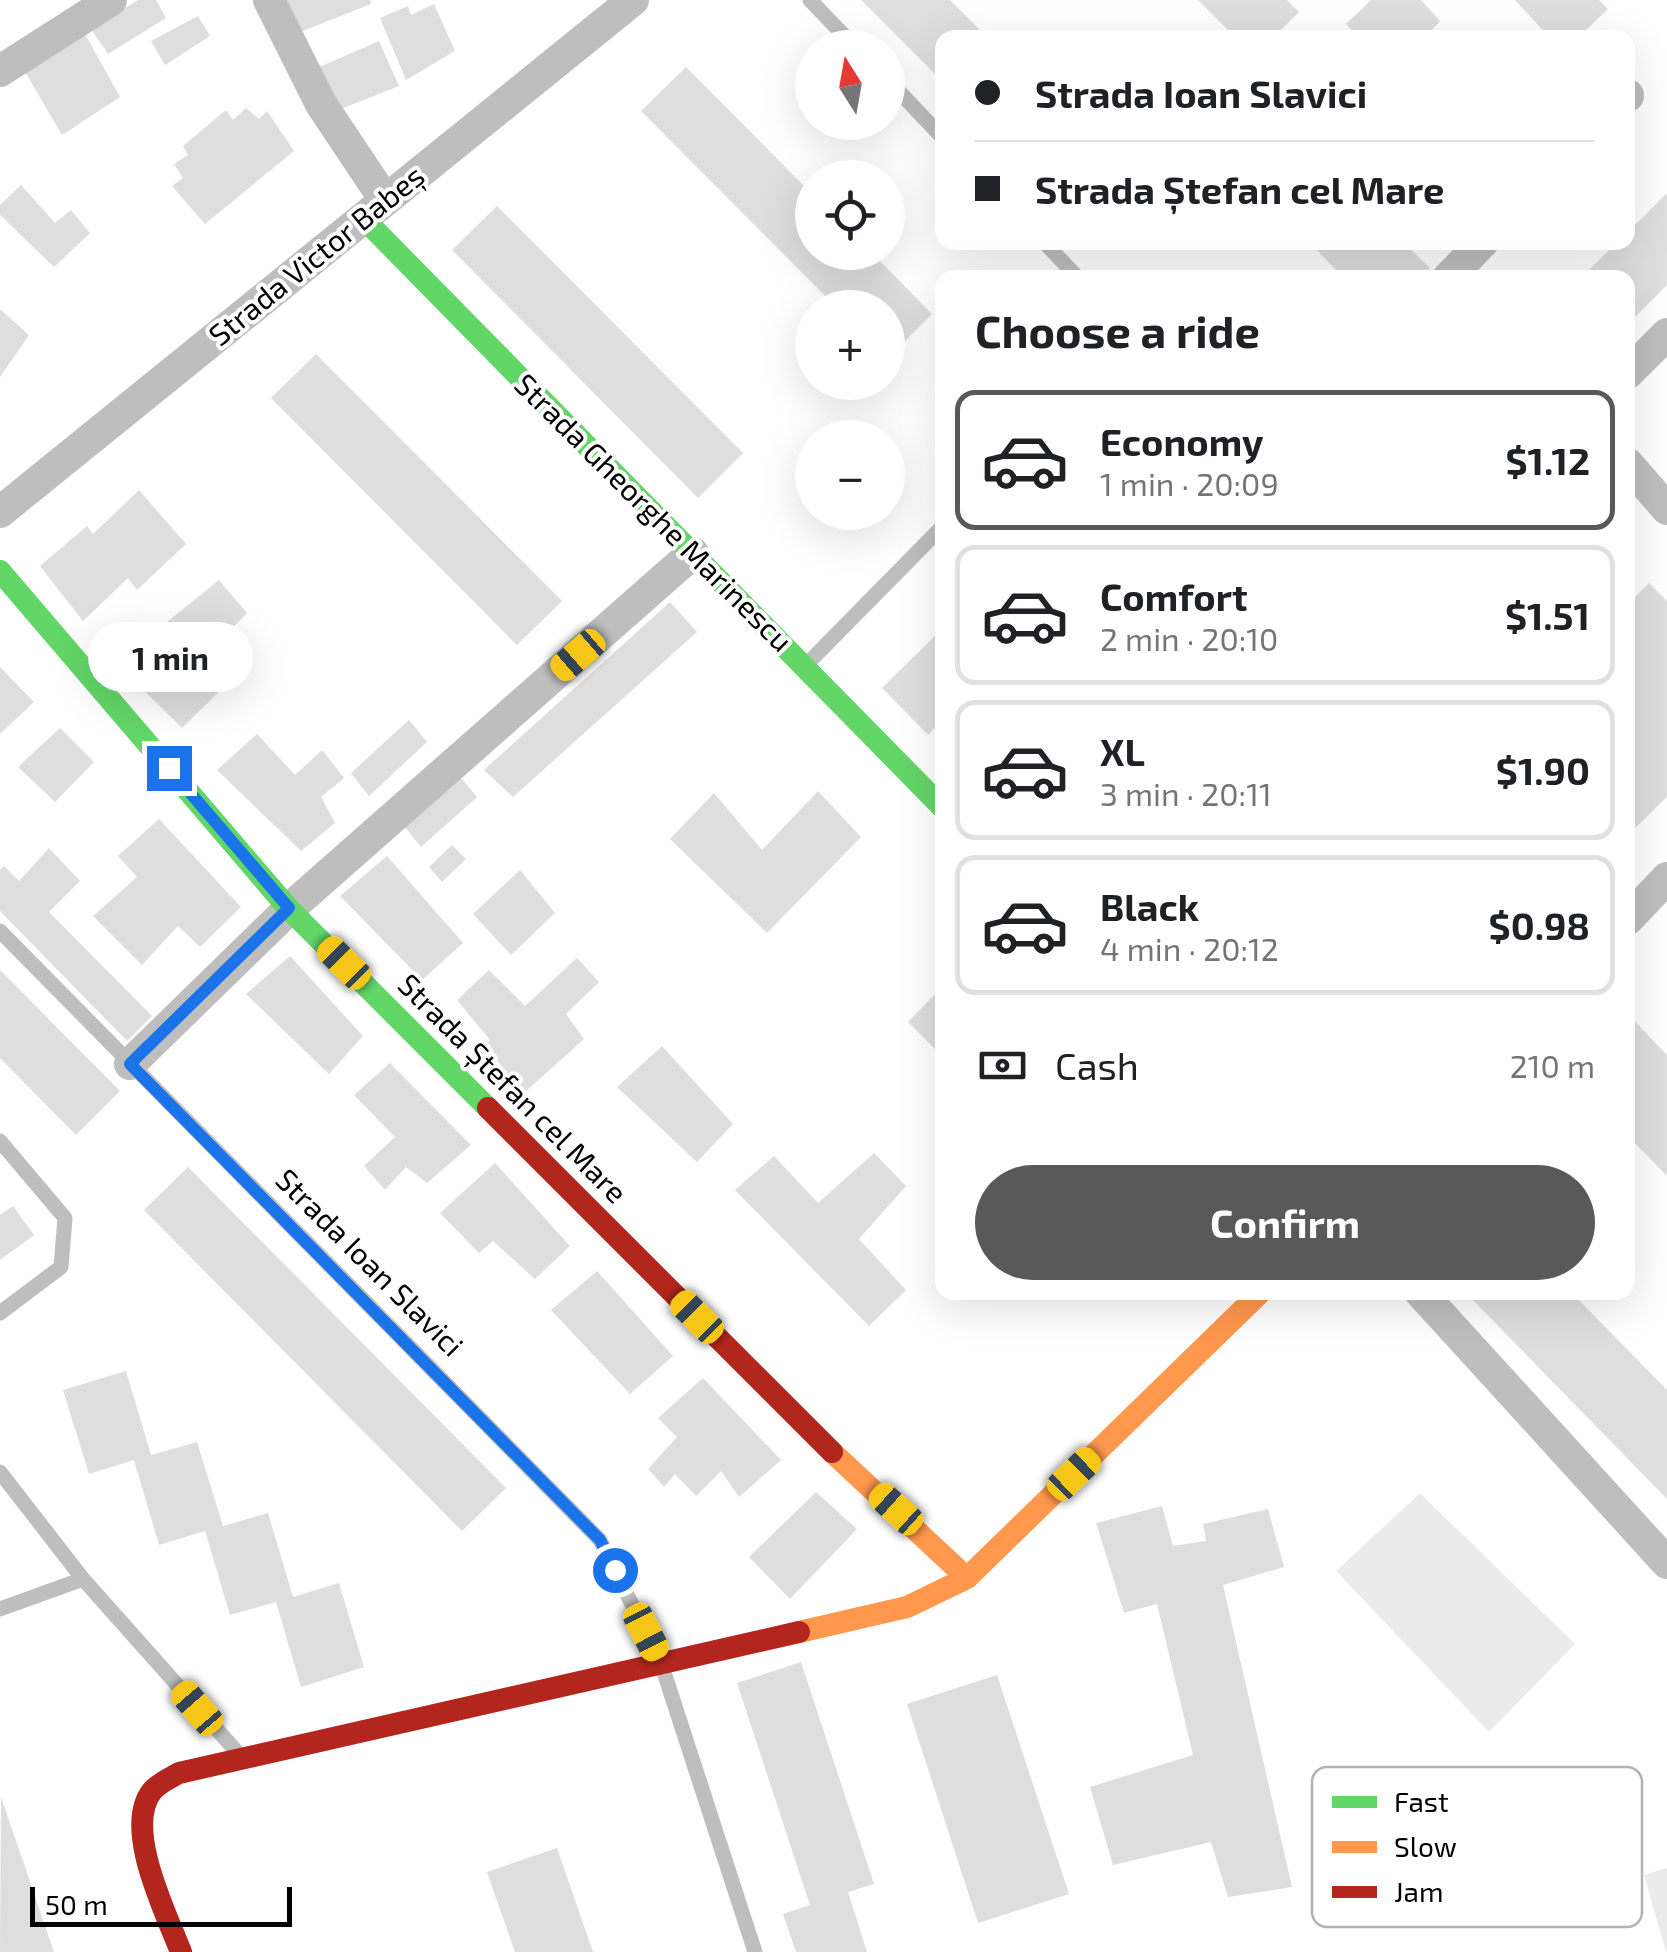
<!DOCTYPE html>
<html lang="en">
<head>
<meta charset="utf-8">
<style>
  body { margin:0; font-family:"Exo 2",sans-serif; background:#f2f2f2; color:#202124; height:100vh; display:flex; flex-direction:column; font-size:38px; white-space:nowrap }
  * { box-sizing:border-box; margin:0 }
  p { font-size:32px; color:#757577 }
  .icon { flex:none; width:55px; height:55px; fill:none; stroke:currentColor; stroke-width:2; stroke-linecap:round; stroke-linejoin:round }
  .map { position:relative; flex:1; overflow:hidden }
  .panel { position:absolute; left:935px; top:270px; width:700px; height:1030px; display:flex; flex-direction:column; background:#fff; border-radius:20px; box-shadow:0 10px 40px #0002 }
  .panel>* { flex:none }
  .top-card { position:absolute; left:935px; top:30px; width:700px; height:220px; border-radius:20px; box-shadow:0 10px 40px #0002; display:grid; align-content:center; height:220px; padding:0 40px; background:#fff }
  .needle { width:65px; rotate:349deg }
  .controls { position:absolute; left:795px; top:30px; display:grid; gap:20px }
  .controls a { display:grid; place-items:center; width:110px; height:110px; border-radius:50%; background:#fff; box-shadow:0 10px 40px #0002; font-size:50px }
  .scale { position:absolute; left:30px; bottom:25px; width:262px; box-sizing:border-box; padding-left:10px; border:5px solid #000; border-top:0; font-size:28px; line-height:35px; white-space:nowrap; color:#000; -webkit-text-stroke:8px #fff; paint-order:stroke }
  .end { position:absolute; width:45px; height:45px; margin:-22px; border:12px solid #1a73e8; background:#fff; box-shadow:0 0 0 5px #fff }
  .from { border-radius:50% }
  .bubble { position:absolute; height:70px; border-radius:35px; background:#fff; box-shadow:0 10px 40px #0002; font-size:32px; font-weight:700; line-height:70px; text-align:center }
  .car { position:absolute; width:30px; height:60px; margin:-30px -15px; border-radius:12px; box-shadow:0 0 8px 2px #0007; background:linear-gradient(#f5c518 24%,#345 0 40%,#f5c518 0 76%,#345 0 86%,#f5c518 0) }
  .top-card b { display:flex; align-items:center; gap:35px; height:95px; font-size:38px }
  .top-card b+b { border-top:2px solid #e0e0e0 }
  .top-card i { width:25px; height:25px; background:#202124 }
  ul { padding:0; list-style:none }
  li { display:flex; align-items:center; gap:30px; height:140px; margin:0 20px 15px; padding:0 20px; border:5px solid #e0e0e0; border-radius:20px }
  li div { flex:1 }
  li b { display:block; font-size:38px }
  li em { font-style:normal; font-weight:700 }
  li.on { border-color:#595959 }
  li>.icon { width:90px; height:90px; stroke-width:1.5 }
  h2 { padding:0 40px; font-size:45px; line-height:120px }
  .pay { display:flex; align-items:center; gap:25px; height:110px; padding:0 40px; font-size:38px }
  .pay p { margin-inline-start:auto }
  .cta { display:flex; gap:20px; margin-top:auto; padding:20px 40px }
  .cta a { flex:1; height:115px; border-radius:60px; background:#595959; color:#fff; font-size:40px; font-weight:700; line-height:115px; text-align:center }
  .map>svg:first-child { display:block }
</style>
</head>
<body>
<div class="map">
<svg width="1667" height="1952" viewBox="0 0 1667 1952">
  <rect width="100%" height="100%" fill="#fff"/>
  <!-- green -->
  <path fill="#ebebeb" d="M1420 1493 1575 1644 1489 1732 1336 1571Z
    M1667 1868V1952H1666L1644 1875Z"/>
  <!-- building -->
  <path fill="#dedede" d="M138 0H156L166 18 108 54 91 29Z
    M282 0H370L371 4 295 34Z
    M861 0H950L988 38H942V81Z
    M1198 0H1287L1299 12 1273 38H1236Z
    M1371 0H1421L1440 21 1425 38H1359L1346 24Z
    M1515 0H1599L1608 9 1578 38H1550Z
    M434 4 455 51 406 80 380 18 408 6 411 15Z
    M198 16 210 36 165 65 151 41Z
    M85 34 120 97 62 135 24 70Z
    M379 41 399 86 333 112 315 69Z
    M686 67 812 194V252H871L932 314 888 358V308H837L641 111Z
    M246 108 259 119 267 111 294 151 205 224 172 186 183 178 174 164 188 155 183 146 226 110 233 120Z
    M21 185 55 223 71 210 90 233 54 267 0 215V205Z
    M1667 193V285L1628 324V278H1581L1617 242H1628V232Z
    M497 206 743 453 698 498 452 250Z
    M1309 242H1403L1430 268 1421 278H1344Z
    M0 309 29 335 0 377Z
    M316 354 562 601 517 645 271 398Z
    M139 490 186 544 137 590 128 578 83 621 40 566 87 526 93 534Z
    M219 580 247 613 200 661 221 690 182 728 116 663Z
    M1649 583 1667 601V797L1628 835V604Z
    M670 602 697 632 513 797 484 770Z
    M942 629V720L928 735 882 688Z
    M0 667 34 702 0 734Z
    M409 720 427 742 369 796 351 773Z
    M60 728 94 762 55 802 18 767Z
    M257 734 295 775 322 750 344 778 321 797 335 823 301 851 217 770Z
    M460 777 477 797 421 847 404 826Z
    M818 791 861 837 767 933 670 839 714 793 762 850Z
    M159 819 241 907 200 947 178 926 142 965 93 916 137 877 118 856Z
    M452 845 466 859 442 882 429 867Z
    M49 848 80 881 49 912 152 1016 127 1041 0 911V870L4 866 19 881Z
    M387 856 463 943 422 980 340 896Z
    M520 870 555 913 511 955 473 914Z
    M290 956 363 1036 329 1074 246 994Z
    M577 958 599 982 566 1014 584 1039 525 1092 484 1046 490 1040 457 1000 489 970 525 1006Z
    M0 970 120 1091 76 1135 0 1058Z
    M942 987V1056L908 1022Z
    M1628 1014 1667 1055V1176L1628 1136Z
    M662 1046 733 1124 697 1162 617 1087Z
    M390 1063 471 1145 427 1183 406 1167 385 1190 364 1166 395 1137 354 1095Z
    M874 1153 906 1186 859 1239 906 1290 869 1326 735 1190 774 1156 818 1203Z
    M495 1163 570 1246 535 1279 493 1241 479 1253 440 1213Z
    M188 1167 506 1488 462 1531 144 1210Z
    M13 1206 34 1235 0 1260V1215Z
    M597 1271 673 1356 630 1394 551 1310Z
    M1465 1292H1571L1667 1390V1499Z
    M126 1371 151 1455 197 1442 223 1526 268 1513 293 1597 339 1583 364 1667 301 1687 276 1602 230 1615 205 1531 159 1545 134 1460 89 1474 63 1390Z
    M703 1378 781 1460 739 1497 721 1471 696 1496 675 1474 664 1487 648 1469 677 1437 658 1418Z
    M816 1492 857 1529 790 1599 749 1557Z
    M1162 1506 1173 1546 1206 1541 1203 1524 1268 1509 1284 1567 1223 1585 1292 1887 1228 1897 1211 1842 1113 1865 1090 1787 1193 1755 1157 1604 1124 1613 1096 1523Z
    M801 1662 874 1884 848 1892 867 1952H796L783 1914 810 1905 737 1683Z
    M997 1675 1069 1894 978 1923 907 1704Z
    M1 1797 54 1952H0Z
    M557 1848 593 1952H515L487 1872Z"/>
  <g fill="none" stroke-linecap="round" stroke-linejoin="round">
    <!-- lane -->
    <path stroke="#bebebe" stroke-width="15" d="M810 0 856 48
      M888 80 942 137
      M1044 242 1078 278
      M808 663 942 527
      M0 931 600 1540 661 1663 755 1952
      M0 1141 65 1218 61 1267 0 1313
      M0 1472 83 1579
      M0 1609 83 1579 237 1752"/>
    <!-- street -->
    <path stroke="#bebebe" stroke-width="32" d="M269 0 321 104 385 200
      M0 71 111 0
      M1628 96V95
      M1448 278 1483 242
      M1628 373 1667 334
      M1628 464 1667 509
      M0 512 633 0
      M1628 919 1667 878
      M130 1064 289 909 693 553
      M1420 1292 1667 1563"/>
    <!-- fast -->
    <path stroke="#63d668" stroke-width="22" d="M363 218 942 807
      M0 571 289 909 488 1108"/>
    <!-- slow -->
    <path stroke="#ff974d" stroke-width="22" d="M832 1452 967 1578
      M799 1632 907 1607 967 1578 1261 1292"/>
    <!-- jam -->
    <path stroke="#b3261e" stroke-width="22" d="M488 1108 832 1452
      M181 1952C166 1913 123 1828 152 1791 159 1783 170 1778 179 1773L799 1632"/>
  </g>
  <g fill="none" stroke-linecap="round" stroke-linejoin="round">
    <!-- route -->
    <path stroke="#1a73e8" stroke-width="12" d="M169 768 289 908 130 1064 600 1540 615 1570"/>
  </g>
  <g text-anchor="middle" stroke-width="8" stroke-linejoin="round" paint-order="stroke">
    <!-- street labels -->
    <g font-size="30" fill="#000" stroke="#fff">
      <text transform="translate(317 256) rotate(-39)" y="10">Strada Victor Babeș</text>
      <text transform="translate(653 513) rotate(45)" y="10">Strada Gheorghe Marinescu</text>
      <text transform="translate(512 1089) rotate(45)" y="10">Strada Ștefan cel Mare</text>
      <text transform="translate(369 1263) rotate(45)" y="10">Strada Ioan Slavici</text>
    </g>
  </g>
  <!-- legend -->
  <rect x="1312" y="1767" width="330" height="160" rx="15" fill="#fff" stroke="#b2b2b2" stroke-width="2.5"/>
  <rect x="1332" y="1796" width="45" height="12" fill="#63d668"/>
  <rect x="1332" y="1841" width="45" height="12" fill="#ff974d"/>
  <rect x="1332" y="1886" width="45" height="12" fill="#b3261e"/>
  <g font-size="28" fill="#000">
    <text x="1394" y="1812">Fast</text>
    <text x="1394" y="1857">Slow</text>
    <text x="1394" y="1902">Jam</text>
  </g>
</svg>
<div class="controls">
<a><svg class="needle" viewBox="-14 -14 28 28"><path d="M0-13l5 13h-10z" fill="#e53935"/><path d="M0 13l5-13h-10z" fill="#757577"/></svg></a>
<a><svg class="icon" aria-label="locate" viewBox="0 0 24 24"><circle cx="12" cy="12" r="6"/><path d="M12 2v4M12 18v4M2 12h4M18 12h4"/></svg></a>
<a>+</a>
<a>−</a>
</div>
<div class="scale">50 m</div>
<i class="end from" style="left:615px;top:1570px"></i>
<i class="end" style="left:169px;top:768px"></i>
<div class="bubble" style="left:88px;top:622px;width:165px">1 min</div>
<i class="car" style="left:578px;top:655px;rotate:229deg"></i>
<i class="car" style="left:344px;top:963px;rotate:315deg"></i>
<i class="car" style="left:697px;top:1317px;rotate:315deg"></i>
<i class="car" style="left:1074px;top:1474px;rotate:46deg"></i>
<i class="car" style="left:896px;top:1509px;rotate:312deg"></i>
<i class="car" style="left:646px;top:1632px;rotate:153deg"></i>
<i class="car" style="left:197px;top:1708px;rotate:319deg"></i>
<div class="top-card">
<b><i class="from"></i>Strada Ioan Slavici</b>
<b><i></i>Strada Ștefan cel Mare</b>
</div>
<section class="panel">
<h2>Choose a ride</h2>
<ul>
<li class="on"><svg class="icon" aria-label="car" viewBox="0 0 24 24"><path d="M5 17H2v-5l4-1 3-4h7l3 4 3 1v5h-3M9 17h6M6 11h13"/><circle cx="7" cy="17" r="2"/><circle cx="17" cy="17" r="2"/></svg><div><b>Economy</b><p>1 min · 20:09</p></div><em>$1.12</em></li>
<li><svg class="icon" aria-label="car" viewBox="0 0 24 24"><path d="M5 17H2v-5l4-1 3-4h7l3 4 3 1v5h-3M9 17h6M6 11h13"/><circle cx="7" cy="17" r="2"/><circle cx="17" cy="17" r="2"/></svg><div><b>Comfort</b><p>2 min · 20:10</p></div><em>$1.51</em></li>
<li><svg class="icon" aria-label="car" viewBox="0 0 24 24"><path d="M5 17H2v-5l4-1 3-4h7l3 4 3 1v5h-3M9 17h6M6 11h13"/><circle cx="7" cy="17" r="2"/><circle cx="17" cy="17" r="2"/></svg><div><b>XL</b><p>3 min · 20:11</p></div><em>$1.90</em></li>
<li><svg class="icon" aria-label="car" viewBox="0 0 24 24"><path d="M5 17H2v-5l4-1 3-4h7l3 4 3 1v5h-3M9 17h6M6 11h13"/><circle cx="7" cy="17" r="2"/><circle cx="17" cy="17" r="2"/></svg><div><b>Black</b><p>4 min · 20:12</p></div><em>$0.98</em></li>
</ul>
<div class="pay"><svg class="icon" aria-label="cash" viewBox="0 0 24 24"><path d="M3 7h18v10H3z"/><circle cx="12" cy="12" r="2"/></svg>Cash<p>210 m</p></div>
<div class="cta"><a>Confirm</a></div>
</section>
</div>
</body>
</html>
